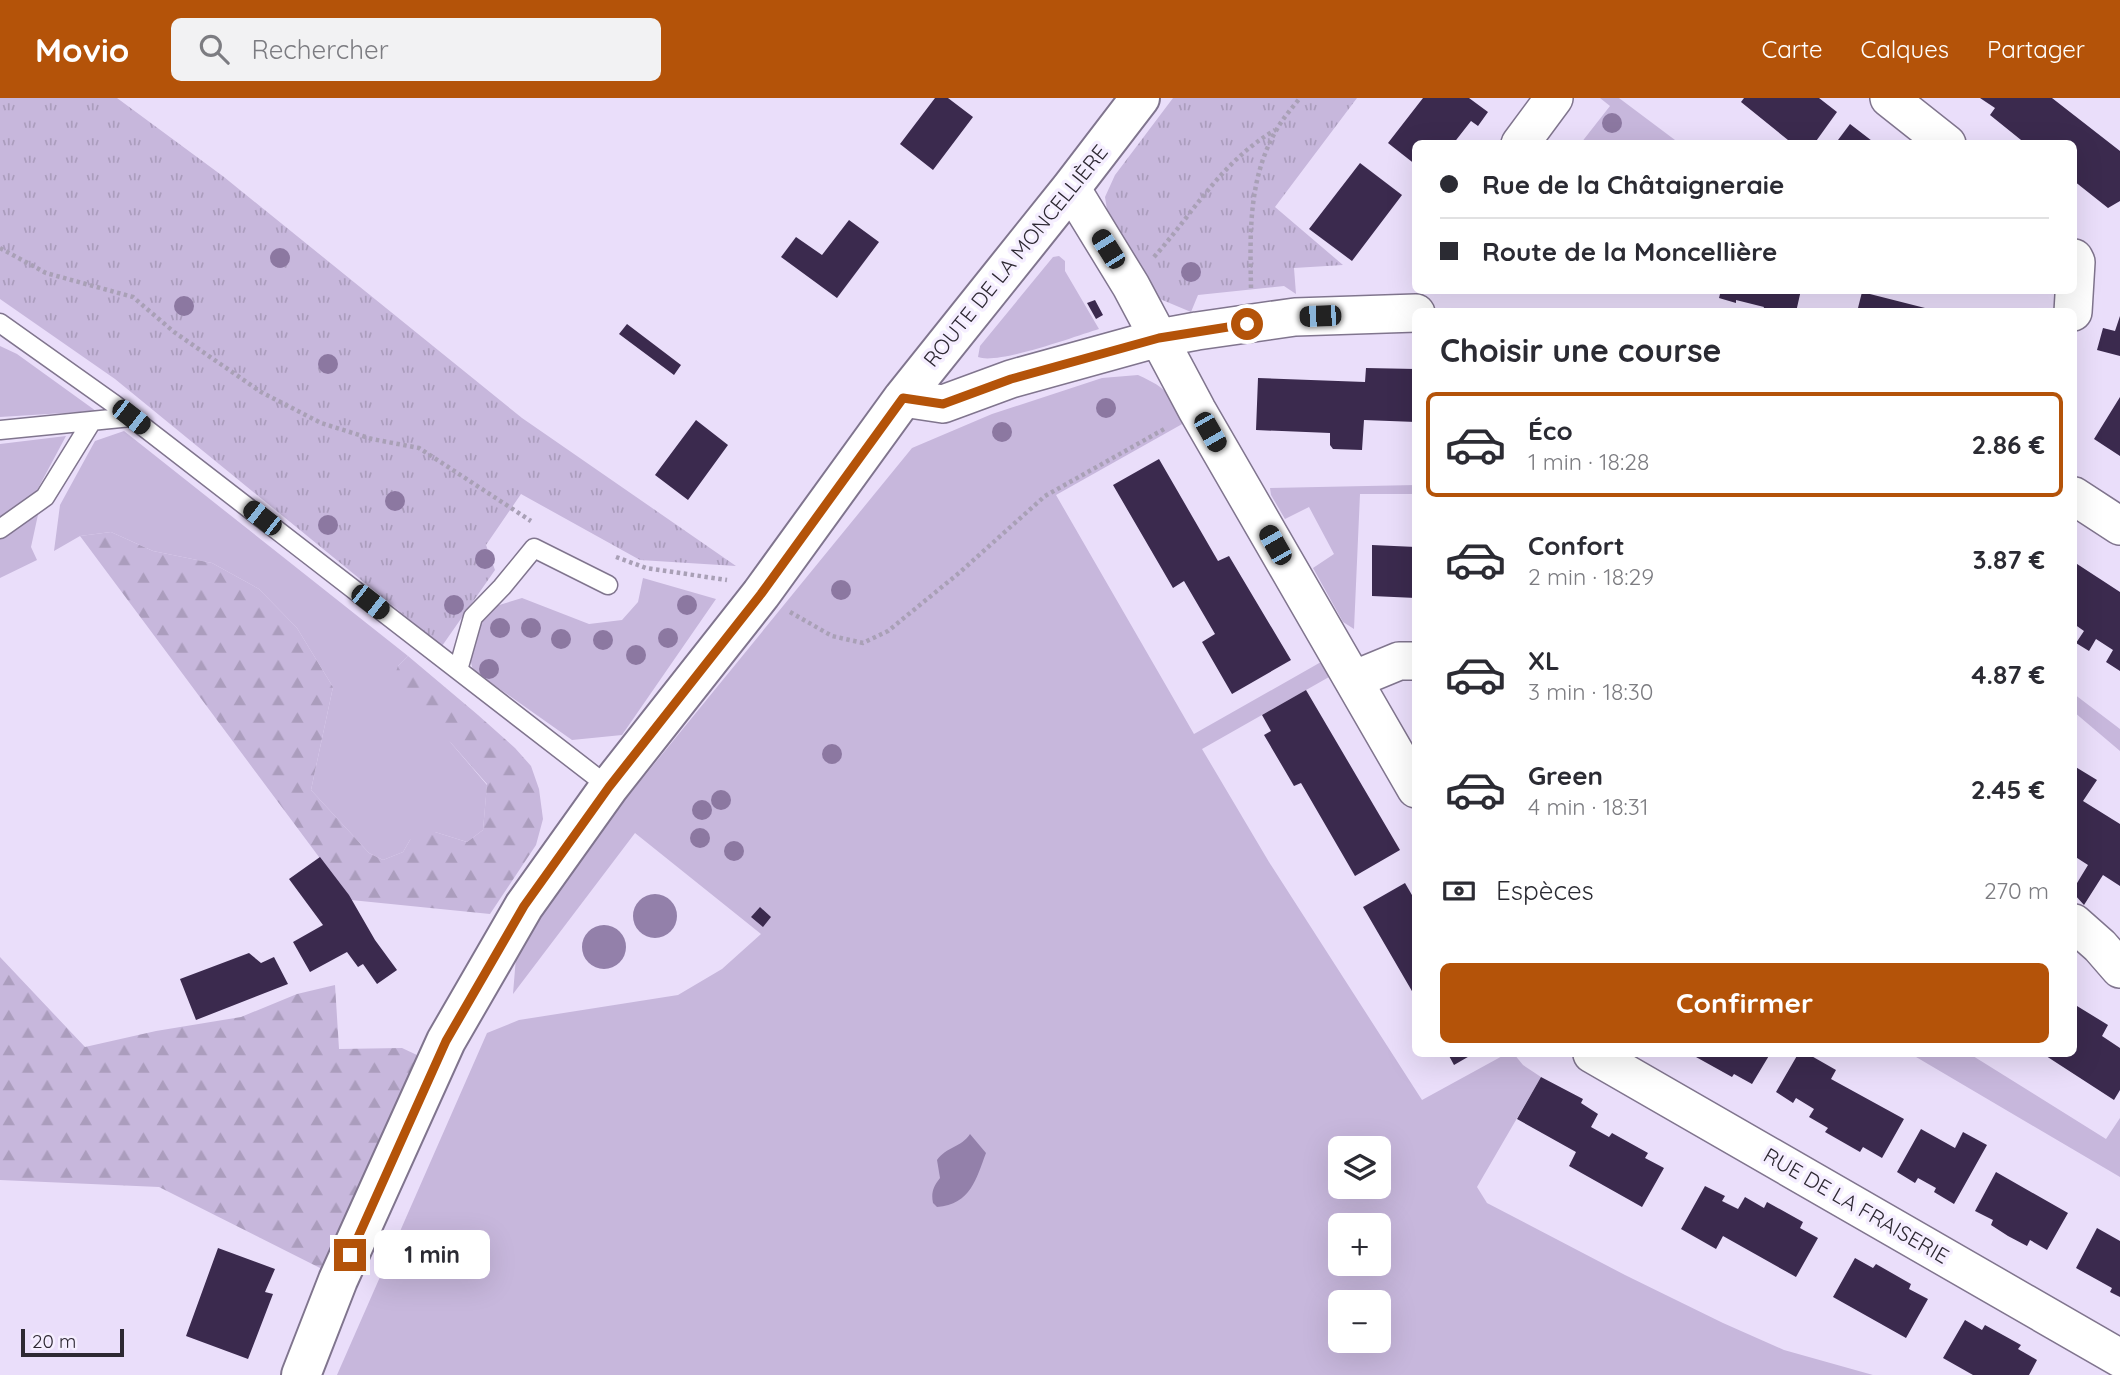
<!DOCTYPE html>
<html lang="fr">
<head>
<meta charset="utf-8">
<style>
  body { margin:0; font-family:Quicksand,sans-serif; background:#f2f2f3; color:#2b2b33; height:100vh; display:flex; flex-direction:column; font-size:26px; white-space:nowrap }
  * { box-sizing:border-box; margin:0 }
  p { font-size:23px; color:#7c7c81 }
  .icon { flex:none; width:38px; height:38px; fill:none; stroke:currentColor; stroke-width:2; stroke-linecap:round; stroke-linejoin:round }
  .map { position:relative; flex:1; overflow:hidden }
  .side { position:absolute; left:1412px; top:210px; width:665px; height:749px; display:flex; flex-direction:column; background:#fff; border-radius:10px; box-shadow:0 7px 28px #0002 }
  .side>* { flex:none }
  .banner { position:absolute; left:1412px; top:42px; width:665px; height:154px; border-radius:10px; box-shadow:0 7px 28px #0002; display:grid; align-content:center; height:154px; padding:0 28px; background:#fff }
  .buttons { position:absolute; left:1328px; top:1038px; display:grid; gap:14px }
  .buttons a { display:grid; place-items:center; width:63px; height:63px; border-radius:10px; background:#fff; box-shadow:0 7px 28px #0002; font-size:35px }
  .scale { position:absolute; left:21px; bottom:18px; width:103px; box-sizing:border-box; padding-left:7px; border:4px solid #2d2832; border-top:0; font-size:19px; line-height:24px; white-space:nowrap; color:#2d2832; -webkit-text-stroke:5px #f5eeff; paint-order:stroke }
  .end { position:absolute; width:32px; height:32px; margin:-16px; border:9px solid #b45309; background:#fff; box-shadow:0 0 0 4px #fff }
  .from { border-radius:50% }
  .bubble { position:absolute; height:49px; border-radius:10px; background:#fff; box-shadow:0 7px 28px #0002; font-size:23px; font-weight:700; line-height:49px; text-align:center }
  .car { position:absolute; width:21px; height:42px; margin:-21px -10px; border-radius:9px; box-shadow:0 0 5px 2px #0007; background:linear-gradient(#222 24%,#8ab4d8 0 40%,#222 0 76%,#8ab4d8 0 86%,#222 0) }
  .banner b { display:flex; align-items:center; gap:24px; height:66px; font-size:26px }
  .banner b+b { border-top:2px solid #e1e1e2 }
  .banner i { width:18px; height:18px; background:#2b2b33 }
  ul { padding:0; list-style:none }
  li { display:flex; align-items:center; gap:21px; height:105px; margin:0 14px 10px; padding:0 14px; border:4px solid transparent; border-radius:10px }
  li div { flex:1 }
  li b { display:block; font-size:26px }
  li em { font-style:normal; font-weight:700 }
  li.active { border-color:#b45309 }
  li>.icon { width:63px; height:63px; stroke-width:1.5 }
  h2 { padding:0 28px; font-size:32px; line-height:84px }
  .pay { display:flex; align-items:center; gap:18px; height:77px; padding:0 28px; font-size:26px }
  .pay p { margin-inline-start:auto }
  .action { display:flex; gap:14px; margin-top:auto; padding:14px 28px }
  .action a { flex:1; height:80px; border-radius:10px; background:#b45309; color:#fff; font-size:28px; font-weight:700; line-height:80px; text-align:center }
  header { display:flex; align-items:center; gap:42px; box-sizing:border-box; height:98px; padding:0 35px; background:#b45309; color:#fff }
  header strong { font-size:33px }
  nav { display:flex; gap:38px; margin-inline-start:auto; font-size:24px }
  .search { width:490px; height:63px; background:#f2f2f3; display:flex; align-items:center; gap:18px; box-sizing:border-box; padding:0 24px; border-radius:10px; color:#7c7c81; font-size:26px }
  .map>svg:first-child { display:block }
</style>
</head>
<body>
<header>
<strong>Movio</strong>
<div class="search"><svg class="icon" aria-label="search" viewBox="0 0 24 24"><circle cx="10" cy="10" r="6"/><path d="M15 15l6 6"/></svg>Rechercher</div>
<nav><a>Carte</a><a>Calques</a><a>Partager</a></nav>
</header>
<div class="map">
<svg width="2120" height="1277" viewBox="0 0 2120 1277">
  <defs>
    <pattern id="forest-firs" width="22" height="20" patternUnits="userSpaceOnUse" patternTransform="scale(1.75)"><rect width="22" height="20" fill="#c7b7dc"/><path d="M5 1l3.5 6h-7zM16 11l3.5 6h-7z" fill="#ab9dbd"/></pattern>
    <pattern id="park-tufts" width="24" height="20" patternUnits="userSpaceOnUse" patternTransform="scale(1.75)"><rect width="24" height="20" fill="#c7b7dc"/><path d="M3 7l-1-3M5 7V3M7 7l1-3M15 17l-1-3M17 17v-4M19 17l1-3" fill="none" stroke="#ab9dbd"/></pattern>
  </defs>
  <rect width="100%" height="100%" fill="#eadefa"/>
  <!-- green -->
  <path fill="#c7b7dc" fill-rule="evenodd" d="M1600 0H1619L1679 45H1581L1610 8Z
    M1059 158 1065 163V173L1099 231C1076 238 998 267 978 259L980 248 1053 159Z
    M0 248 17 256 96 313 0 319Z
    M1138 277C1169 291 1169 296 1184 325L1056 397 1194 636 1321 564 1329 579 1202 651 1269 764 1422 1002 1506 956H1514L1523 967 1541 979 1477 1089 1487 1105 1625 1177 1723 1225 1784 1252 1873 1277H337L487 935 519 922 678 897 722 871 761 836 635 735 513 896 516 859 522 844 615 714 912 350 992 316 1102 280ZM1340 1050H1379V1088H1340ZM1340 1127H1379V1166H1340ZM1340 1204H1379V1242H1340Z
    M124 333 408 558 398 568 451 645 487 687 483 732 467 744 435 734 410 742 403 754 383 762 369 755 311 692 333 589 297 530 259 491 212 465 153 453 111 434 80 438 54 453 60 407 95 343Z
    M66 338 35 396 0 420V346Z
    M1416 387V396H1360L1354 531 1343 524 1313 470 1334 456 1309 409 1285 421 1271 397 1270 390Z
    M39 412 31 449 37 462 0 480V441L16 432Z
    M643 480 716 501 622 637 572 642 473 572 470 561 473 540 482 522 496 508 522 500 589 526 622 522 638 504Z
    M2074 596 2120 631V653L2074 614Z
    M1911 956H1974L1973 958 2106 1041 2120 1020V1079Z"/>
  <!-- forest -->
  <path fill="url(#forest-firs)" d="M111 434 153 453 212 465 259 491 297 530 333 589 311 692 369 755 383 762 403 754 410 742 421 733 435 734 467 744 483 732 487 686 451 645 401 597 393 582 398 568 408 558 478 617 515 650 531 668 539 691 543 721 536 747 490 816 351 802 80 438Z
    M0 859 85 949 156 933 241 919 297 896 335 887 339 951 402 950 417 957 377 1058 326 1173 159 1089 0 1082Z"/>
  <!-- park -->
  <path fill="url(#park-tufts)" d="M0 0H117L224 79 522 320 736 468 640 462 521 396 486 447 495 472 442 548 115 281 0 201Z
    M1173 0H1357L1275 109 1343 167 1294 170 1296 196 1284 188 1198 197 1191 214 1160 201 1146 184 1108 118 1105 99 1115 77Z"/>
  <!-- water -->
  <path fill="#9380aa" d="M633 818a22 22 0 1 1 44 0a22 22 0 1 1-44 0Z
    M582 849a22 22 0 1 1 44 0a22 22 0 1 1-44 0Z
    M970 1036 986 1055C976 1081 971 1106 937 1109L933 1105C931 1095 933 1089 940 1080L937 1062C946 1049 962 1049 970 1036Z"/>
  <!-- building -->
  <path fill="#3b2a4e" d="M935 0H948L973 19 933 72 900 46Z
    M1423 0H1469L1488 14 1478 28 1471 23 1453 46H1416V67L1388 45Z
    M1744 0H1819L1837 14 1814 46H1793L1741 4Z
    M1980 0H2052L2120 53V103L2108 110 2074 83V46H2026L1990 17 1995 10Z
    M1850 26 1876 46H1835Z
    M1360 65 1402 97 1352 163 1309 131Z
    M849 122 879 144 837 200 781 159 796 139 822 157Z
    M1721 192H1801L1796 214H1770L1763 212 1764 209 1736 202V205L1719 200Z
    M1862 194 1925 210 1924 214H1857Z
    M1095 202 1103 217 1096 221 1087 205Z
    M2120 218V258L2097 252 2103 230 2115 233Z
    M627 226 681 267 674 277 619 236Z
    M1366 270 1416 271V324L1364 322 1362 352 1333 351 1330 347V335L1256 332 1258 280 1365 284Z
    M2120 299V358L2094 341Z
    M696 322 728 347 688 402 655 377Z
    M1159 361 1218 463 1229 458 1291 562 1232 596 1202 544 1215 536 1184 483 1173 490 1113 387Z
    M1372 447 1416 449V500L1372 498Z
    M2074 464 2120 494V573L2106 564 2113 552 2096 541 2089 553 2076 545 2084 533 2074 526Z
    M1306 592 1400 752 1355 778 1301 685 1294 688 1264 637 1271 633 1262 617Z
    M2074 668 2097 682 2083 703 2120 726V788L2103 777 2084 807 2074 796V790L2088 767 2074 758Z
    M320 759 349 797 375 842 397 872 377 886 363 866 358 869 347 854 310 874 293 844 323 827 289 781Z
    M1405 785 1416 804V900L1363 809Z
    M760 809 771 819 763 829 751 819Z
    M249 855 261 865 274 859 288 886 196 922 180 881Z
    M2077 908 2108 927 2102 938 2120 950V992L2114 1002 2043 956H2074V913Z
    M1448 956H1473L1454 967Z
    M1698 956H1770L1752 986 1734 976 1732 979 1696 959Z
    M1798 956H1808L1836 972 1831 981 1904 1021 1882 1060 1863 1049 1860 1054 1825 1034 1828 1030 1809 1019 1814 1011 1796 1000 1793 1005 1776 994Z
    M1541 979 1583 1001 1581 1005 1598 1016 1591 1029 1609 1039 1612 1035 1648 1055 1645 1060 1664 1070 1642 1109 1569 1068 1576 1054 1517 1021Z
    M1921 1031 1955 1050 1963 1034 1987 1047 1954 1106 1934 1094 1936 1090 1918 1080 1915 1085 1897 1074Z
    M1996 1074 2068 1115 2047 1152 2030 1142 2027 1148 2008 1138 1991 1127 1993 1122 1975 1113Z
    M1705 1088 1725 1098 1722 1103 1738 1111 1745 1099 1764 1110 1767 1104 1803 1124 1800 1130 1818 1140 1796 1179 1723 1138 1716 1151 1681 1131Z
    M2097 1130 2120 1143V1199L2110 1194 2112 1190 2076 1170Z
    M218 1150 275 1171 265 1194 273 1196 248 1261 186 1238Z
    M1855 1160 1873 1170 1876 1166 1911 1186 1909 1191 1928 1201 1906 1240 1833 1199Z
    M1965 1222 1982 1232 1985 1227 2021 1247 2018 1251 2037 1262 2029 1277H1973L1943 1260Z"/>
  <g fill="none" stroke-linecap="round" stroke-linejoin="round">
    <defs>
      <path id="lane" d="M0 225 114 306 609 689
        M0 332 131 319
        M0 431 45 399 92 323
        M458 572 473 519 502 489 534 450 608 487"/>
      <path id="street" d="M1889 0 1947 46
        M1520 46 1554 0
        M1071 90 1131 188 1197 312 1416 691
        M2073 214 2076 164 2074 160
        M903 300 943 306 1011 281 1159 240 1197 233 1295 219 1416 215
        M2074 398 2120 428
        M1353 582 1399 563H1416
        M2074 825 2100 848 2120 871
        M1592 956 2120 1260"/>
      <path id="secondary" d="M301 1277 338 1182 446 943 524 808 609 689 761 496 903 300 1071 90 1140 0"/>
    </defs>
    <!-- lane casing -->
    <use href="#lane" stroke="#80758e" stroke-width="21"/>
    <!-- street casing -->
    <use href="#street" stroke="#80758e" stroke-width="40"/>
    <!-- secondary casing -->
    <use href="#secondary" stroke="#80758e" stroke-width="42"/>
    <!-- path -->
    <path stroke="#a9a0b6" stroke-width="4.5" stroke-dasharray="3.5 3.5" stroke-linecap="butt" d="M0 150 46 175 133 199 174 234 261 294 321 325 372 341 419 350 531 423
      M1154 159C1195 113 1220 65 1275 32
      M1251 190C1250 136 1248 80 1277 31 1283 20 1292 10 1300 0
      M616 459 646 470 727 482
      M790 514 832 538 863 545 888 533 959 475 1045 398 1166 330"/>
    <!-- lane -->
    <use href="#lane" stroke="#fff" stroke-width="18"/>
    <!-- street -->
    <use href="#street" stroke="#fff" stroke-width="37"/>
    <!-- secondary -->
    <use href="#secondary" stroke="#fff" stroke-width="38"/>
  </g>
  <!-- trees -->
  <g fill="#8c78a1">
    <circle cx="1612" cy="25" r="10"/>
    <circle cx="280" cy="160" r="10"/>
    <circle cx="1191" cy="174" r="10"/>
    <circle cx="184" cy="208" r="10"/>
    <circle cx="328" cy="266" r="10"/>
    <circle cx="1106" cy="310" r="10"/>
    <circle cx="1002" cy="334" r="10"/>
    <circle cx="395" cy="403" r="10"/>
    <circle cx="328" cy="427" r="10"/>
    <circle cx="485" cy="461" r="10"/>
    <circle cx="841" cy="492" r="10"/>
    <circle cx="454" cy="507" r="10"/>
    <circle cx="687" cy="507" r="10"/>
    <circle cx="500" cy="530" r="10"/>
    <circle cx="531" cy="530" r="10"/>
    <circle cx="668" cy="540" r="10"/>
    <circle cx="561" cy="541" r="10"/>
    <circle cx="603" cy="542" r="10"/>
    <circle cx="636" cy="557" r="10"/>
    <circle cx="489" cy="571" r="10"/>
    <circle cx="832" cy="656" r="10"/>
    <circle cx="721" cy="702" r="10"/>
    <circle cx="702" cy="712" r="10"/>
    <circle cx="700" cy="740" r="10"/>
    <circle cx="734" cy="753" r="10"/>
  </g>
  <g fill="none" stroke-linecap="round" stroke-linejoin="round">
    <!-- route -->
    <path stroke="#b45309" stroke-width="9" d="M350 1157 446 943 524 808 609 689 761 496 903 300 943 306 1011 281 1159 240 1247 226"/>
  </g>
  <g text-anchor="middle" stroke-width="7" stroke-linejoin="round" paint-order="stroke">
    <!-- street labels -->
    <g font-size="21" fill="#2d2832" stroke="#f5eeff">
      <text transform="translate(1016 158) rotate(-51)" y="7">ROUTE DE LA MONCELLIÈRE</text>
      <text transform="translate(1856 1108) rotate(30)" y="7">RUE DE LA FRAISERIE</text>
    </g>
  </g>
</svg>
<div class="buttons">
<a><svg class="icon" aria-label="layers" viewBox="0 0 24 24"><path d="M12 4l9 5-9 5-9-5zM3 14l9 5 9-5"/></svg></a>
<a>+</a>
<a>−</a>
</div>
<div class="scale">20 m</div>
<i class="end from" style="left:1247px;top:226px"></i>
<i class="end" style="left:350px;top:1157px"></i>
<div class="bubble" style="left:374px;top:1132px;width:116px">1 min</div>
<i class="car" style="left:1108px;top:151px;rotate:328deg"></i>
<i class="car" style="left:1320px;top:218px;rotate:268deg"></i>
<i class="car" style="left:131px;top:319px;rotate:128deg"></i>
<i class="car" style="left:1210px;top:334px;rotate:150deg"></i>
<i class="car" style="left:262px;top:420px;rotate:308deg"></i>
<i class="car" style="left:1275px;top:447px;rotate:330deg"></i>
<i class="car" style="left:370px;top:504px;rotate:128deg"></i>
<div class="banner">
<b><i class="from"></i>Rue de la Châtaigneraie</b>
<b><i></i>Route de la Moncellière</b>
</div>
<section class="side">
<h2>Choisir une course</h2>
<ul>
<li class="active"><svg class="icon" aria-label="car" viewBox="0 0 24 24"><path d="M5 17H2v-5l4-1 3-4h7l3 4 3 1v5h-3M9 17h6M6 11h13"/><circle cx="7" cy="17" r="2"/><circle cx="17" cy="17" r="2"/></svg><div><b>Éco</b><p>1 min · 18:28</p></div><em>2.86 €</em></li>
<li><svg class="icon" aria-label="car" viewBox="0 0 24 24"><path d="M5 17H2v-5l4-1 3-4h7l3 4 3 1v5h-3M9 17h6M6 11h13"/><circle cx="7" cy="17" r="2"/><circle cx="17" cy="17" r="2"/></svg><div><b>Confort</b><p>2 min · 18:29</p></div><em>3.87 €</em></li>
<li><svg class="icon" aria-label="car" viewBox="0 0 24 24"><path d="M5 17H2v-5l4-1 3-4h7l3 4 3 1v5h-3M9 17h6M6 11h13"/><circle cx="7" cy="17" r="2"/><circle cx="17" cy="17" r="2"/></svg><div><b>XL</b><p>3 min · 18:30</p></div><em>4.87 €</em></li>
<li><svg class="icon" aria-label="car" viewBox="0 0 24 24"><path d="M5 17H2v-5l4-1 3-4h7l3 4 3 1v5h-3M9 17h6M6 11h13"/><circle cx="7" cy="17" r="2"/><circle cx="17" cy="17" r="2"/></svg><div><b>Green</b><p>4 min · 18:31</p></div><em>2.45 €</em></li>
</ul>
<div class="pay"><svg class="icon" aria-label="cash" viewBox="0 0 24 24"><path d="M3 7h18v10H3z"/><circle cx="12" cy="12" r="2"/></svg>Espèces<p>270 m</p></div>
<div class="action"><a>Confirmer</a></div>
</section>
</div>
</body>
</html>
